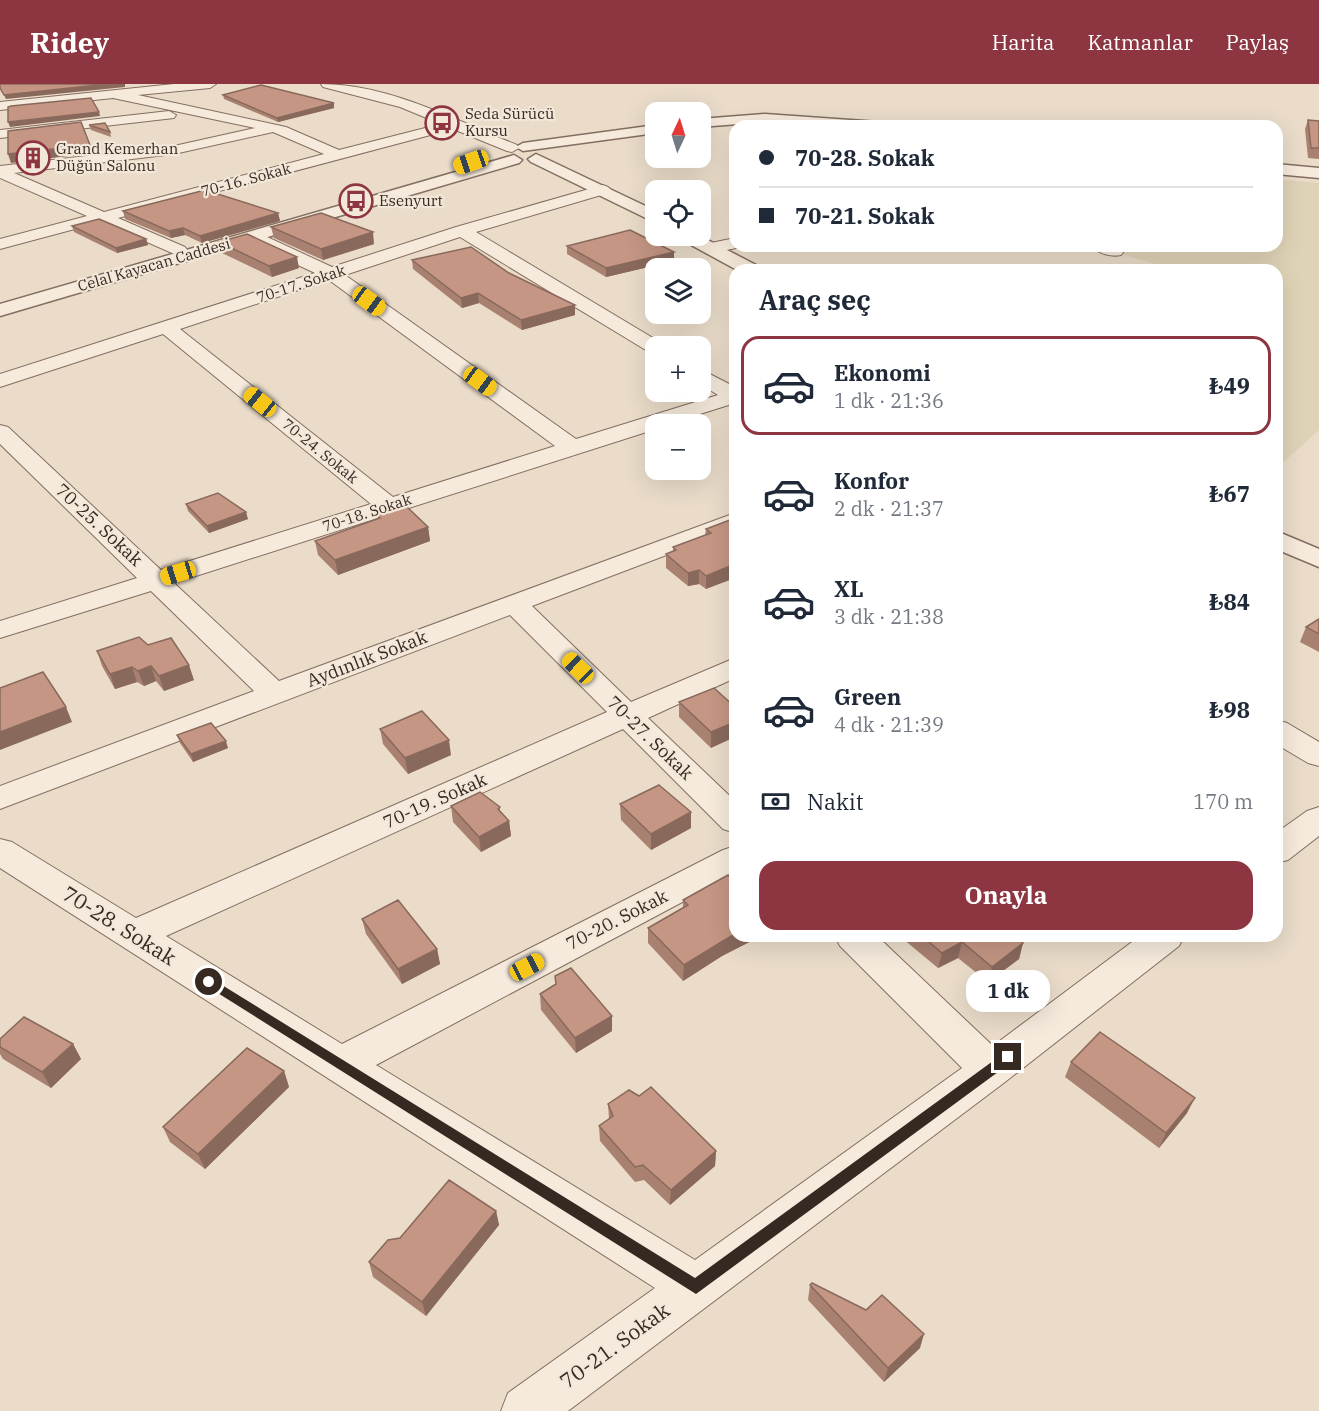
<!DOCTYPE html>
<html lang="tr">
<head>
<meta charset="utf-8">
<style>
  body { margin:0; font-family:"IBM Plex Serif",serif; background:#f6f6f7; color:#1f2937; height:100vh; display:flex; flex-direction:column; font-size:22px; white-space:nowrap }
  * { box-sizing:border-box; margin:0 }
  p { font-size:20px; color:#747a83 }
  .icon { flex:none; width:33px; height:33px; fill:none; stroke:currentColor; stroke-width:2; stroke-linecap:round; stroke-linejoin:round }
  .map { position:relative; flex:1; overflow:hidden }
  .drawer { position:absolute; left:729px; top:180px; width:554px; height:678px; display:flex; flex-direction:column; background:#fff; border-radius:18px; box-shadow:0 6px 24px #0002 }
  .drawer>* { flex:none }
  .guide { position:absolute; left:729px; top:36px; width:554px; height:132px; border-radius:18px; box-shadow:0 6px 24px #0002; display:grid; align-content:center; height:132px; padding:0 30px; background:#fff }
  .needle { width:39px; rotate:4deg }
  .tools { position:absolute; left:645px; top:18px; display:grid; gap:12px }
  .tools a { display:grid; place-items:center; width:66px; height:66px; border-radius:12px; background:#fff; box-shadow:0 6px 24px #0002; font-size:30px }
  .end { position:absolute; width:27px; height:27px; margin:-14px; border:8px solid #362922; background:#fff; box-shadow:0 0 0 3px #fff }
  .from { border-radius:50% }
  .bubble { position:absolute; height:42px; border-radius:18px; background:#fff; box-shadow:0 6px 24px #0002; font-size:20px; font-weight:800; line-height:42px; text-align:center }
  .car { position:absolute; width:18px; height:36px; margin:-18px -9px; border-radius:8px; box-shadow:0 0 4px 2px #0007; background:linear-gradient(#f5c518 24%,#345 0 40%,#f5c518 0 76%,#345 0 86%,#f5c518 0) }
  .guide b { display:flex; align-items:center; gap:21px; height:57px; font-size:22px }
  .guide b+b { border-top:2px solid #e0e1e3 }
  .guide i { width:15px; height:15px; background:#1f2937 }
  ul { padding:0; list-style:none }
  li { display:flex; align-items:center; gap:18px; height:99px; margin:0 12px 9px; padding:0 18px; border:3px solid transparent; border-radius:18px }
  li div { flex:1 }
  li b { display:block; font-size:22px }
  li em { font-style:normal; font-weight:800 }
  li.active { border-color:#8d3642 }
  li>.icon { width:54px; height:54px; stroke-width:1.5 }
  h2 { padding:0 30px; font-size:27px; line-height:72px }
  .pay { display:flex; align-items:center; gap:15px; height:66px; padding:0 30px; font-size:22px }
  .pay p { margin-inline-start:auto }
  .action { display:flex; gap:12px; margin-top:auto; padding:12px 30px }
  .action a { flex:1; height:69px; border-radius:18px; background:#8d3642; color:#fff; font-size:24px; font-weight:800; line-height:69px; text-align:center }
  header { display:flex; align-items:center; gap:36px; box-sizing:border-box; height:84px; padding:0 30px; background:#8d3642; color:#fff }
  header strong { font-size:28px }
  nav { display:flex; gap:33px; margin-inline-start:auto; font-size:21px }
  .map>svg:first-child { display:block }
</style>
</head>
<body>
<header>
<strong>Ridey</strong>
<nav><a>Harita</a><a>Katmanlar</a><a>Paylaş</a></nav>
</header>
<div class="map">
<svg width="1319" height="1327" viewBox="0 0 1319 1327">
  <rect width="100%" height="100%" fill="#eadcc9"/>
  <!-- farmland -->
  <path fill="#dfd3b7" d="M1277 95 1319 99V346L1277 384 1276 186H1176L1093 162H1276Z"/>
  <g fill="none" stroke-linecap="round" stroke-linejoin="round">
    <defs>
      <path id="minor" d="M174 0H216L210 4 138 11 286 43 339 66 441 40 400 23 323 3 321 0C389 0 455 36 517 61L519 64 512 68 507 67 453 45 118 134 185 163 188 167 185 171 179 172 101 138 0 165V155L87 132 0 94V82L174 62 255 44 113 14 0 26V18ZM273 48 324 70 104 128 14 89 174 70Z
        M169 27 176 31 174 34 0 54V46Z
        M603 101 608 103 611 106 608 109 476 148 663 260 665 262H656V270L649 268 460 153 345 191 576 355 718 311 700 300V285L735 303V319L668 340H656V345L174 499 279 597 735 429V445L532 522 631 618 735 574V594L648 634 735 717V749L723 745 623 645 166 852 342 960 723 766 735 762V790L376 981 695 1176 962 984 840 862 835 852H877L993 962 1140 852H1184L1179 862 1005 998 568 1327H501L508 1309 655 1204 0 784V755L12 758 136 834 607 628 510 531 0 725V702L254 607 151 507 0 554V537L137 494 0 360V341L8 343 161 486 371 420 163 250 0 303V290L315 189 253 160 251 156 253 152H265L332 183 456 143ZM329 196 555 362 393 413 180 245Z
        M735 154V162L741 163 712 169 706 168 703 164 706 160Z
        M1092 162H1117L1124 167 1121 171C1112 173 1098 170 1092 162Z
        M1276 636 1287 639 1319 658V682L1308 679 1276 660Z
        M1319 723V752L1288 776 1276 779V749L1307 727Z"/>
      <path id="tertiary" d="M765 30 879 38 886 42H818L765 38 700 43V35Z
        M656 41V49L523 67 516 63 523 59Z
        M536 70 656 127V139L531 78 528 75Z
        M514 71 522 76 519 79 0 232V220Z
        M1276 80 1319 84V94L1276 90Z
        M679 152H700L758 182 760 186H737L682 156Z
        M1276 447 1319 465V483L1276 465Z"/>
    </defs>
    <!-- minor casing -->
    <use href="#minor" stroke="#846e60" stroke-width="2"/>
    <!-- tertiary casing -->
    <use href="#tertiary" stroke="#846e60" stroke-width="3"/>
    <!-- minor -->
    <use href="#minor" fill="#f5eadc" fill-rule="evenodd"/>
    <!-- tertiary -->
    <use href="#tertiary" fill="#f5eadc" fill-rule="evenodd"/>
  </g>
  <!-- wall -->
  <path fill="#a98171" d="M223 11 334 19V24L278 38 224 15Z
    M1308 36 1319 37V75L1308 74 1305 45Z
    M89 41 110 48 111 53 91 46Z
    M123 127 278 129 280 137 202 159 185 151 171 154 125 135Z
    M72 142 146 155 148 161 117 169 74 148Z
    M271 143 374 160 323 176 274 154Z
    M219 158 299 184 272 193 222 169Z
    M567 162 674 177 606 193 567 170Z
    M412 176 575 221V231L522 246 479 219 462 224 413 185Z
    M186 420 248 435 209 449 188 427Z
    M377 431 428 443 430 457 338 491 318 471 315 457 378 435Z
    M735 434 706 505 699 500 688 502 666 484V470L673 468V463L705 451 706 445Z
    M1319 535V568L1300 558 1306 543Z
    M148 561 194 596 164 607 156 597 144 602 137 598 115 605 102 582 97 567Z
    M714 604 711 664 679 633V618Z
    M380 645 451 671 408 690 383 660Z
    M177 651 228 664 193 678 180 659Z
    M620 720 691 744 651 766 621 736Z
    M451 722 500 723V728L509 737 511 752 481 768 453 738Z
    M683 816 735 852H761L722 872 683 897 648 859V844L683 824Z
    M362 835 437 865 440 880 402 900 366 850Z
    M904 852H1014L1023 859 1019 875 988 898 958 874 938 884 903 855Z
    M540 910 612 947 576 969 541 926Z
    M0 955 73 960 81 975 51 1004 3 975 0 970Z
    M1071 978 1187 1029 1159 1064 1065 993Z
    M284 987 289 1003 205 1085 170 1058 163 1043Z
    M608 1020 716 1067 715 1082 670 1121 644 1096 635 1098 600 1057 599 1042 609 1035Z
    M496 1127 499 1141 426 1232 373 1193 369 1178 400 1154Z
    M810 1201 920 1264 884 1298 808 1216Z"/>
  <!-- shaded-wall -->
  <path fill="#89695c" d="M108 0H125V3L6 15 4 11Z
    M334 19V24L278 38 277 34Z
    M99 28 100 32 10 43 8 38Z
    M90 61 93 69 11 79 8 70Z
    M278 129 280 137 202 159 200 152Z
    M183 144 185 151 171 154 169 147Z
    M373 148 374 160 323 176 321 165Z
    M146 155 148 161 117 169 116 164Z
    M674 168V177L606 193V184Z
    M297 173 299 184 272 193 269 182Z
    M478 209 479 219 462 224 461 214Z
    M575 221V231L522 246 521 236Z
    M246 428 248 435 209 449 207 442Z
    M428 443 430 457 338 491 335 476Z
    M735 480V494L706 505V492Z
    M699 486V500L688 502V489Z
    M189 581 194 596 164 607 159 592Z
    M151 582 156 597 144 602 138 587Z
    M132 583 137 598 115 605 110 590Z
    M66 623 72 638 0 666V648Z
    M735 638V653L711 664V648Z
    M449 656 451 671 408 690 405 674Z
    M226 657 228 664 193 678 191 670Z
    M691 728V744L651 766V750Z
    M509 737 511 752 481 768 479 753Z
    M735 850V852H761L722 872 683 897 684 881 723 857Z
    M962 858 958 874 938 884 942 869Z
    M1023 859 1019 875 988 898 992 883Z
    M437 865 440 880 402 900 398 885Z
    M612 932V947L576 969 575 954Z
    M73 960 81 975 51 1004 42 988Z
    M284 987 289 1003 205 1085 198 1070Z
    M1195 1014 1187 1029 1159 1064 1166 1049Z
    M716 1067 715 1082 670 1121 671 1106Z
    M496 1127 499 1141 426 1232 422 1218Z
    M924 1250 920 1264 884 1298 888 1284Z"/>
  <!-- building -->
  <path fill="#c49683" stroke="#89695c" stroke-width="1.5" d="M0 0H108L4 11 0 4Z
    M261 1 334 19 277 34 223 11Z
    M91 14 99 28 8 38V23L11 22Z
    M1308 36 1319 37V64H1311Z
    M81 38 90 61 8 70V47Z
    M105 39 110 48 89 41Z
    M205 106 278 129 200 152 183 144 169 147 123 127Z
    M321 129 373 148 321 165 271 143Z
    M99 135 146 155 116 164 72 142Z
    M630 146 674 168 606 184 567 162Z
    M247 150 297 173 269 182 219 158Z
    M471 163 509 189 575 221 521 236 478 209 461 214 412 176Z
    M218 409 246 428 207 442 186 420Z
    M406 422 428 443 335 476 315 457 380 434 377 431Z
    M735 434V480L706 492 699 486 688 489 666 470 676 466 673 463 711 449 706 445Z
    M1319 535V550L1306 543Z
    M139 553 148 561 171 554 189 581 159 592 151 582 138 587 132 583 110 590 97 567Z
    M43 588 66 623 0 648V604Z
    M714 604 735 623V638L711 648 679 618Z
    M422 627 449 656 405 674 380 645Z
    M211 639 226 657 191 670 177 651Z
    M659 701 691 728 651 750 620 720Z
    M480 708 500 723 498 725 509 737 479 753 451 722Z
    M728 791 735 798V850L723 857 684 881 648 844 688 821 683 816Z
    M398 816 437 865 398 885 362 835Z
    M922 852H1014L1023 859 992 883 962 858 942 869Z
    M571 884 612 932 575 954 540 910 556 900 555 892Z
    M24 933 73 960 42 988 0 963V955Z
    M1100 948 1195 1014 1166 1049 1071 978Z
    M247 964 284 987 198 1070 163 1043Z
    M651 1003 716 1067 671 1106 643 1081 635 1083 599 1042 613 1032 608 1020 629 1006 639 1012Z
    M449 1096 496 1127 422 1218 369 1178 388 1156 400 1154Z
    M812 1199 866 1226 882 1211 924 1250 888 1284 810 1201Z"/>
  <!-- route -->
  <path fill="#362922" d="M209 893 695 1194 1004 969H1013L1014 973 1013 977 696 1210 205 901V895Z"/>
  <!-- icons -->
  <defs>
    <symbol id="bus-ring" viewBox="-11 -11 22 22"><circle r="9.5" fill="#f2e7d8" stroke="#8d3642" stroke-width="1.5"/><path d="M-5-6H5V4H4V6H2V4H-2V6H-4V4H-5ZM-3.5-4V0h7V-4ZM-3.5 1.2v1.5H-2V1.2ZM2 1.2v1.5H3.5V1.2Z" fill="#8d3642"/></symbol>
    <symbol id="building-ring" viewBox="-11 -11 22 22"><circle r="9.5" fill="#f2e7d8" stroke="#8d3642" stroke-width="1.5"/><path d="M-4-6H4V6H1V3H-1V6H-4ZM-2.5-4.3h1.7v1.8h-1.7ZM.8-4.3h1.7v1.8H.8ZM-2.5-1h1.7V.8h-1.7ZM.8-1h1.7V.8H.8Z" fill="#8d3642"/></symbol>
  </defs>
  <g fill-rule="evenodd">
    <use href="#bus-ring" x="423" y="20" width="38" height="38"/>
    <use href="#building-ring" x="14" y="55" width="38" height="38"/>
    <use href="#bus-ring" x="337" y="98" width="38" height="38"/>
  </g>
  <g text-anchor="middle" stroke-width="4.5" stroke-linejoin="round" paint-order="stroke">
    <!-- far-poi labels -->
    <g font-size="15" fill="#362922" stroke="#f2e7d8" text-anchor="start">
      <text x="465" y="35">Seda Sürücü<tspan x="465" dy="17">Kursu</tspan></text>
      <text x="56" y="70">Grand Kemerhan<tspan x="56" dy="17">Düğün Salonu</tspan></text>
      <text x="379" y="122">Esenyurt</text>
    </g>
    <!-- far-street labels -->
    <g font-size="15" fill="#362922" stroke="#f2e7d8">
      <text transform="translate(246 96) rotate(-15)" y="5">70-16. Sokak</text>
      <text transform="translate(154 181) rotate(-16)" y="5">Celal Kayacan Caddesi</text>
      <text transform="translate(301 200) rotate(-18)" y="5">70-17. Sokak</text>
      <text transform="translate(320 367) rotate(39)" y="5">70-24. Sokak</text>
      <text transform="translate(367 429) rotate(-18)" y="5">70-18. Sokak</text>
    </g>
    <!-- street labels -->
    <g font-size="18" fill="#362922" stroke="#f2e7d8">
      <text transform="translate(99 441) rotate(43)" y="6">70-25. Sokak</text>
      <text transform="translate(367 575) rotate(-21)" y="6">Aydınlık Sokak</text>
      <text transform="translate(650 654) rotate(44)" y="6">70-27. Sokak</text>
      <text transform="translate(435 717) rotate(-24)" y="6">70-19. Sokak</text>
      <text transform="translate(617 836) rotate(-27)" y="6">70-20. Sokak</text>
    </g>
    <!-- near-street labels -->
    <g font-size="21" fill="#362922" stroke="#f2e7d8">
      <text transform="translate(119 842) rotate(32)" y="7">70-28. Sokak</text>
      <text transform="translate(615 1262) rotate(-36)" y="7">70-21. Sokak</text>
    </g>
  </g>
</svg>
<div class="tools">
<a><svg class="needle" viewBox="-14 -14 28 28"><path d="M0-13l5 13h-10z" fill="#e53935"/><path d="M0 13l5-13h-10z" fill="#747a83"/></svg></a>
<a><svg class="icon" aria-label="locate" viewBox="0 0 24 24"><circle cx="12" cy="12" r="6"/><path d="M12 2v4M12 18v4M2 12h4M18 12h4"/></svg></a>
<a><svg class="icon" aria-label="layers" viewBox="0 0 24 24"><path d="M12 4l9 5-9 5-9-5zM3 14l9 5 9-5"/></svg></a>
<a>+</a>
<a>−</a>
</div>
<i class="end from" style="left:209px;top:898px"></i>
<i class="end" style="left:1008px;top:973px"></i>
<div class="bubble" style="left:966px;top:886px;width:84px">1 dk</div>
<i class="car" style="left:471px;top:78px;rotate:251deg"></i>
<i class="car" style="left:369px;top:217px;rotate:126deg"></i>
<i class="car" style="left:480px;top:297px;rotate:126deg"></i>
<i class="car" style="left:260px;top:318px;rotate:309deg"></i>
<i class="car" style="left:178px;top:489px;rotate:253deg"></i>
<i class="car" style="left:578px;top:584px;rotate:314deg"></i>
<i class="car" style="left:527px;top:883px;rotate:62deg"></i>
<div class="guide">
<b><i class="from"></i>70-28. Sokak</b>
<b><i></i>70-21. Sokak</b>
</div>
<section class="drawer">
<h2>Araç seç</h2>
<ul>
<li class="active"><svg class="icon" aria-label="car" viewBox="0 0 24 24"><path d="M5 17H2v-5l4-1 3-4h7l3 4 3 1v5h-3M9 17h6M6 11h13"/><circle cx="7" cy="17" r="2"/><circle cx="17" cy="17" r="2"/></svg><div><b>Ekonomi</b><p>1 dk · 21:36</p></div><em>₺49</em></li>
<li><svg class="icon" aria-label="car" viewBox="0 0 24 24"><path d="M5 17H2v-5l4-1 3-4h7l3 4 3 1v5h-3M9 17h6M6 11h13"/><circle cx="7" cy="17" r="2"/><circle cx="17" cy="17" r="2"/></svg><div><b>Konfor</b><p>2 dk · 21:37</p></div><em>₺67</em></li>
<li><svg class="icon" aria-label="car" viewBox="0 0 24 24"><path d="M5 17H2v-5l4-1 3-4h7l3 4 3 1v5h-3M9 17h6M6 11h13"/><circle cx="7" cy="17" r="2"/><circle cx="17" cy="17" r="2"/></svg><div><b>XL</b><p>3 dk · 21:38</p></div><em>₺84</em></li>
<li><svg class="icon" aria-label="car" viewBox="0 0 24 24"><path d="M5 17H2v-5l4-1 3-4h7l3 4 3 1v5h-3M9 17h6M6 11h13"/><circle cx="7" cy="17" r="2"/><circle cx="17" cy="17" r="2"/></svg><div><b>Green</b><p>4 dk · 21:39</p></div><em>₺98</em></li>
</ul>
<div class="pay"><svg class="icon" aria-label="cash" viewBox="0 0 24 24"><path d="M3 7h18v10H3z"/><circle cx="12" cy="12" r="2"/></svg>Nakit<p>170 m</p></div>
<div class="action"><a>Onayla</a></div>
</section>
</div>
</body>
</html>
